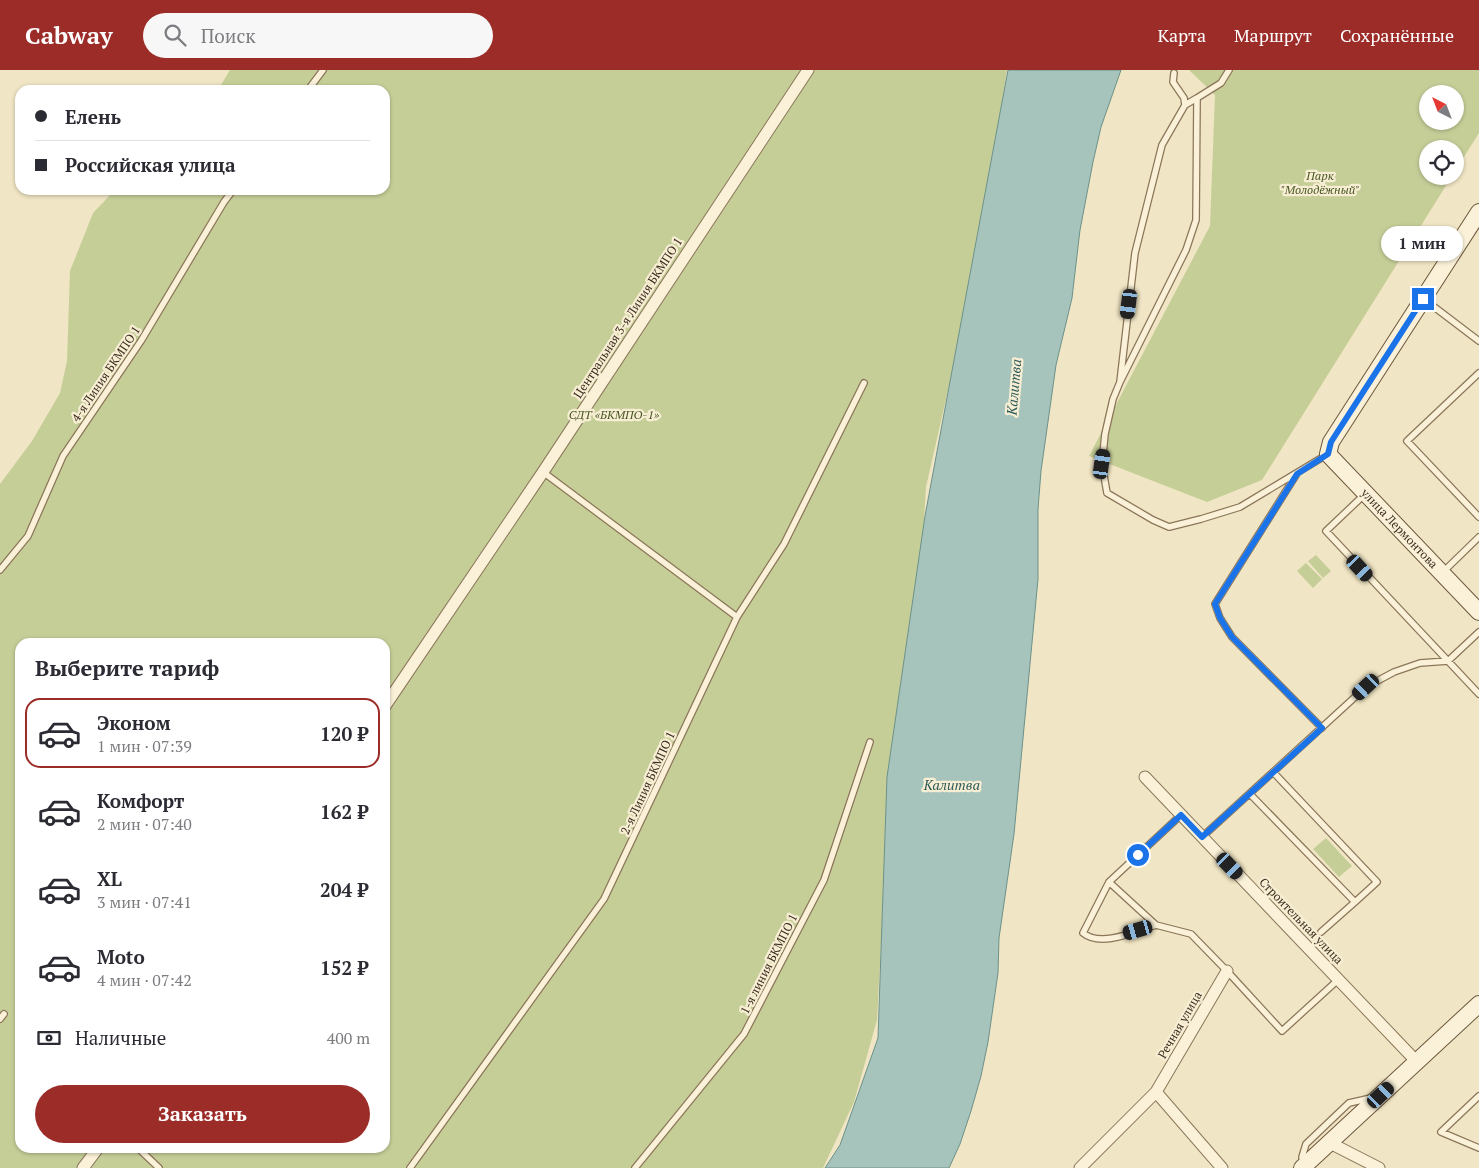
<!DOCTYPE html>
<html lang="ru">
<head>
<meta charset="utf-8">
<style>
  body { margin:0; font-family:"PT Serif",serif; background:#f7f7f7; color:#2b2b33; height:100vh; display:flex; flex-direction:column; font-size:19px; white-space:nowrap }
  * { box-sizing:border-box; margin:0 }
  p { font-size:16px; color:#7c7c81 }
  .icon { flex:none; width:28px; height:28px; fill:none; stroke:currentColor; stroke-width:2; stroke-linecap:round; stroke-linejoin:round }
  .map { position:relative; flex:1; overflow:hidden }
  .details { position:absolute; left:15px; top:568px; width:375px; height:515px; display:flex; flex-direction:column; background:#fff; border-radius:15px; box-shadow:0 1px 4px #0004 }
  .details>* { flex:none }
  .top-card { position:absolute; left:15px; top:15px; width:375px; height:110px; border-radius:15px; box-shadow:0 1px 4px #0004; display:grid; align-content:center; height:110px; padding:0 20px; background:#fff }
  .needle { width:32px; rotate:318deg }
  .tools { position:absolute; left:1419px; top:15px; display:grid; gap:10px }
  .tools a { display:grid; place-items:center; width:45px; height:45px; border-radius:50%; background:#fff; box-shadow:0 1px 4px #0004; font-size:25px }
  .end { position:absolute; width:22px; height:22px; margin:-11px; border:6px solid #1a73e8; background:#fff; box-shadow:0 0 0 2px #fff }
  .from { border-radius:50% }
  .bubble { position:absolute; height:35px; border-radius:18px; background:#fff; box-shadow:0 1px 4px #0004; font-size:16px; font-weight:600; line-height:35px; text-align:center }
  .car { position:absolute; width:15px; height:30px; margin:-15px -8px; border-radius:6px; box-shadow:0 0 4px 1px #0007; background:linear-gradient(#222 24%,#8ab4d8 0 40%,#222 0 76%,#8ab4d8 0 86%,#222 0) }
  .top-card b { display:flex; align-items:center; gap:18px; height:48px; font-size:19px }
  .top-card b+b { border-top:1px solid #e1e1e2 }
  .top-card i { width:12px; height:12px; background:#2b2b33 }
  ul { padding:0; list-style:none }
  li { display:flex; align-items:center; gap:15px; height:70px; margin:0 10px 8px; padding:0 10px; border:2px solid transparent; border-radius:15px }
  li div { flex:1 }
  li b { display:block; font-size:19px }
  li em { font-style:normal; font-weight:600 }
  li.on { border-color:#9c2c28 }
  li>.icon { width:45px; height:45px; stroke-width:1.5 }
  h2 { padding:0 20px; font-size:22px; line-height:60px }
  .pay { display:flex; align-items:center; gap:12px; height:55px; padding:0 20px; font-size:19px }
  .pay p { margin-inline-start:auto }
  .primary-button { display:flex; gap:10px; margin-top:auto; padding:10px 20px }
  .primary-button a { flex:1; height:58px; border-radius:30px; background:#9c2c28; color:#fff; font-size:20px; font-weight:600; line-height:58px; text-align:center }
  header { display:flex; align-items:center; gap:30px; box-sizing:border-box; height:70px; padding:0 25px; background:#9c2c28; color:#fff }
  header strong { font-size:24px }
  nav { display:flex; gap:28px; margin-inline-start:auto; font-size:18px }
  .search { width:350px; height:45px; background:#f7f7f7; display:flex; align-items:center; gap:12px; box-sizing:border-box; padding:0 18px; border-radius:28px; color:#7c7c81; font-size:19px }
  .map>svg:first-child { display:block }
</style>
</head>
<body>
<header>
<strong>Cabway</strong>
<div class="search"><svg class="icon" aria-label="search" viewBox="0 0 24 24"><circle cx="10" cy="10" r="6"/><path d="M15 15l6 6"/></svg>Поиск</div>
<nav><a>Карта</a><a>Маршрут</a><a>Сохранённые</a></nav>
</header>
<div class="map">
<svg width="1479" height="1098" viewBox="0 0 1479 1098">
  <rect width="100%" height="100%" fill="#f0e5c4"/>
  <!-- green -->
  <path fill="#c6ce98" fill-rule="evenodd" d="M230 0H1007L978 188 926 417 919 535 881 874 877 950 854 1032 823 1098H0V414L32 371 60 323 67 291 70 201 93 143 115 120H385V20H218ZM20 572H385V1078H20Z
    M1189 0H1479V63L1455 101V79H1428V106H1452L1262 410 1207 432 1089 386 1210 156 1215 25ZM1428 24H1455V51H1428Z
    M1316 485 1331 501 1323 508 1308 491Z
    M1306 493 1322 509 1313 518 1297 501Z
    M1326 768 1352 796 1339 807 1313 779Z"/>
  <!-- water -->
  <path fill="#a6c3bc" stroke="#6c928a" d="M1008 0H1121L1101 57 1093 92 1080 160 1072 228 1056 295 1041 401 1038 439V509L1014 764 999 868 998 903 988 972 981 1006 971 1041 960 1074 949 1098H825L840 1075 878 968 887 707 925 446Z"/>
  <g fill="none" stroke-linecap="round" stroke-linejoin="round">
    <defs>
      <path id="lane" d="M1174 3 1173 12 1184 28 1185 35
        M308 20 323 0
        M1197 28 1221 13 1229 0
        M1425 230 1479 271
        M1479 303 1407 371 1479 447
        M1120 312 1135 183 1162 75 1185 35 1197 28 1196 150 1186 180 1120 312 1113 329 1105 364 1102 394 1107 423 1153 450 1169 457 1201 449 1240 437 1328 384
        M543 402 737 547
        M1296 405 1215 534 1220 548 1232 567 1322 658
        M1365 424 1326 461 1448 591 1479 562
        M0 500 28 466 63 386 141 271 224 132 233 120
        M1443 502 1479 467
        M1250 724 1355 832 1377 812 1274 703
        M1202 767 1366 617 1394 602 1420 593 1448 591 1479 624
        M1109 812 1156 855C1136 861 1101 878 1083 863L1109 812 1181 745
        M1156 855 1191 864 1227 901 1282 961 1339 909
        M1321 862 1355 832
        M0 949 4 944
        M1479 1026 1441 1062 1479 1078
        M138 1078 159 1098
        M1303 1094 1302 1087 1306 1074 1349 1033 1371 1028
        M410 1098 604 829 737 547 784 474 864 313
        M635 1098 744 964 824 810 870 672"/>
      <path id="street" d="M385 636 543 402 808 0
        M1145 707 1417 992
        M1156 1022 1222 1098
        M1330 1073 1379 1098
        M83 1098 98 1078
        M1080 1098 1156 1022 1227 901"/>
      <g id="secondary">
        <path id="s1" d="M1479 142 1331 372 1328 384 1479 542"/>
        <path d="M1302 1098 1479 934"/>
      </g>
    </defs>
    <!-- lane casing -->
    <use href="#lane" stroke="#8b765a" stroke-width="8"/>
    <!-- street casing -->
    <use href="#street" stroke="#8b765a" stroke-width="13"/>
    <!-- secondary casing -->
    <use href="#secondary" stroke="#6d573d" stroke-width="18"/>
    <!-- lane -->
    <use href="#lane" stroke="#faf1d8" stroke-width="5.5"/>
    <!-- street -->
    <use href="#street" stroke="#faf1d8" stroke-width="11"/>
    <!-- secondary -->
    <use href="#secondary" stroke="#faf1d8" stroke-width="16"/>
  </g>
  <g fill="none" stroke-linecap="round" stroke-linejoin="round">
    <!-- route -->
    <path stroke="#1a73e8" stroke-width="6" d="M1138 785 1181 745 1202 767 1322 658 1232 567 1220 548 1215 534 1297 404 1328 384 1331 372 1423 229"/>
  </g>
  <g text-anchor="middle" stroke-width="4.5" stroke-linejoin="round" paint-order="stroke">
    <!-- park labels -->
    <g font-size="12" font-style="italic" fill="#495824" stroke="#f7eed4">
      <text x="1320" y="110">Парк<tspan x="1320" dy="14">"Молодёжный"</tspan></text>
      <text x="614" y="349">СДТ «БКМПО-1»</text>
    </g>
    <!-- street labels -->
    <g font-size="12" fill="#3b2d1e" stroke="#f7eed4">
      <text transform="translate(628 248) rotate(-57)" y="4">Центральная 3-я Линия БКМПО 1</text>
      <text transform="translate(106 304) rotate(-56)" y="4">4-я Линия БКМПО 1</text>
      <text dy="4" stroke="none"><textPath href="#s1" startOffset="389">улица Лермонтова</textPath></text>
      <text transform="translate(648 713) rotate(-65)" y="4">2-я Линия БКМПО 1</text>
      <text transform="translate(1301 851) rotate(46)" y="4">Строительная улица</text>
      <text transform="translate(769 894) rotate(-63)" y="4">1-я линия БКМПО 1</text>
      <text transform="translate(1180 955) rotate(-60)" y="4">Речная улица</text>
    </g>
    <!-- water labels -->
    <g font-size="14" font-style="italic" fill="#2d5b5a" stroke="#f7eed4">
      <text transform="translate(1014 317) rotate(-85)" y="5">Калитва</text>
      <text x="952" y="720">Калитва</text>
    </g>
  </g>
</svg>
<div class="tools">
<a><svg class="needle" viewBox="-14 -14 28 28"><path d="M0-13l5 13h-10z" fill="#e53935"/><path d="M0 13l5-13h-10z" fill="#7c7c81"/></svg></a>
<a><svg class="icon" aria-label="locate" viewBox="0 0 24 24"><circle cx="12" cy="12" r="6"/><path d="M12 2v4M12 18v4M2 12h4M18 12h4"/></svg></a>
</div>
<i class="end from" style="left:1138px;top:785px"></i>
<i class="end" style="left:1423px;top:229px"></i>
<div class="bubble" style="left:1381px;top:156px;width:82px">1 мин</div>
<i class="car" style="left:1129px;top:234px;rotate:187deg"></i>
<i class="car" style="left:1102px;top:394px;rotate:8deg"></i>
<i class="car" style="left:1360px;top:498px;rotate:137deg"></i>
<i class="car" style="left:1366px;top:617px;rotate:227deg"></i>
<i class="car" style="left:1230px;top:796px;rotate:136deg"></i>
<i class="car" style="left:1138px;top:860px;rotate:254deg"></i>
<i class="car" style="left:1381px;top:1025px;rotate:47deg"></i>
<div class="top-card">
<b><i class="from"></i>Елень</b>
<b><i></i>Российская улица</b>
</div>
<section class="details">
<h2>Выберите тариф</h2>
<ul>
<li class="on"><svg class="icon" aria-label="car" viewBox="0 0 24 24"><path d="M5 17H2v-5l4-1 3-4h7l3 4 3 1v5h-3M9 17h6M6 11h13"/><circle cx="7" cy="17" r="2"/><circle cx="17" cy="17" r="2"/></svg><div><b>Эконом</b><p>1 мин · 07:39</p></div><em>120 ₽</em></li>
<li><svg class="icon" aria-label="car" viewBox="0 0 24 24"><path d="M5 17H2v-5l4-1 3-4h7l3 4 3 1v5h-3M9 17h6M6 11h13"/><circle cx="7" cy="17" r="2"/><circle cx="17" cy="17" r="2"/></svg><div><b>Комфорт</b><p>2 мин · 07:40</p></div><em>162 ₽</em></li>
<li><svg class="icon" aria-label="car" viewBox="0 0 24 24"><path d="M5 17H2v-5l4-1 3-4h7l3 4 3 1v5h-3M9 17h6M6 11h13"/><circle cx="7" cy="17" r="2"/><circle cx="17" cy="17" r="2"/></svg><div><b>XL</b><p>3 мин · 07:41</p></div><em>204 ₽</em></li>
<li><svg class="icon" aria-label="car" viewBox="0 0 24 24"><path d="M5 17H2v-5l4-1 3-4h7l3 4 3 1v5h-3M9 17h6M6 11h13"/><circle cx="7" cy="17" r="2"/><circle cx="17" cy="17" r="2"/></svg><div><b>Moto</b><p>4 мин · 07:42</p></div><em>152 ₽</em></li>
</ul>
<div class="pay"><svg class="icon" aria-label="cash" viewBox="0 0 24 24"><path d="M3 7h18v10H3z"/><circle cx="12" cy="12" r="2"/></svg>Наличные<p>400 m</p></div>
<div class="primary-button"><a>Заказать</a></div>
</section>
</div>
</body>
</html>
